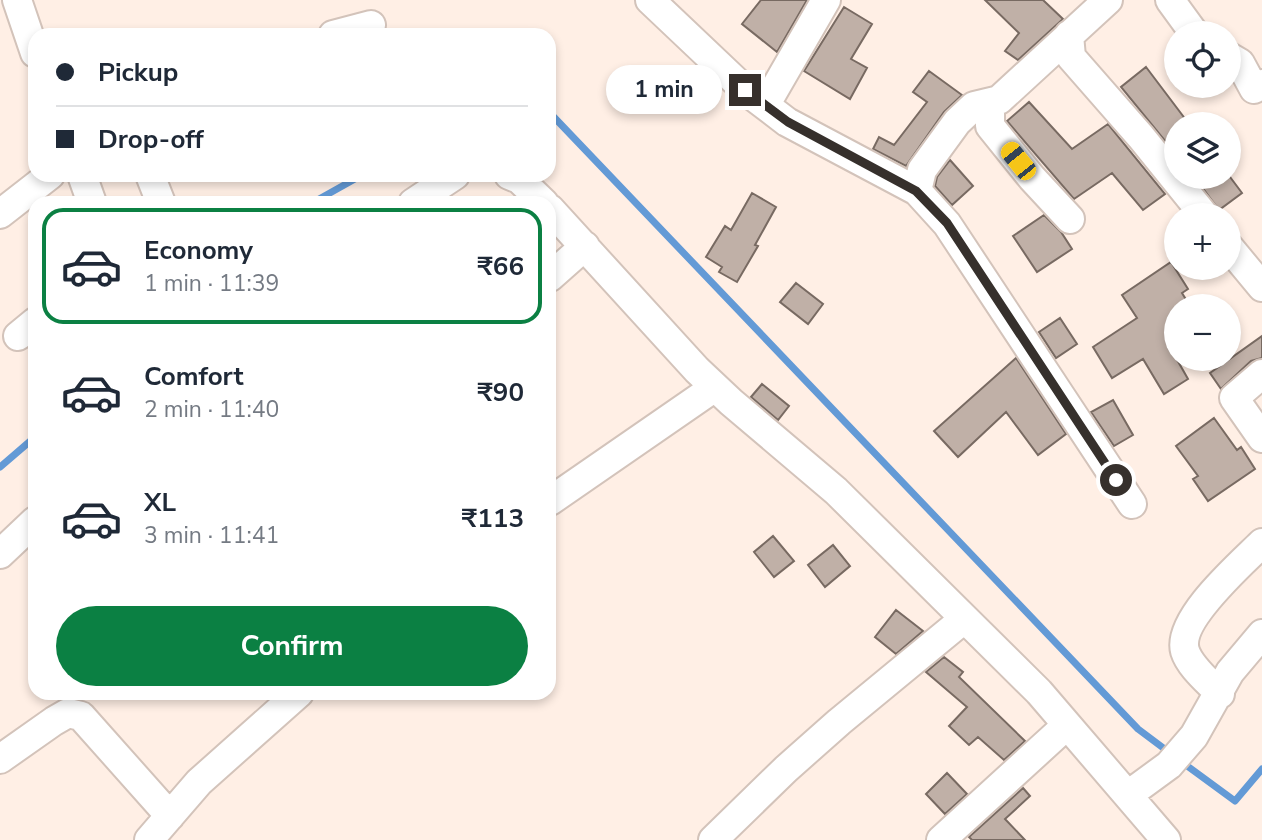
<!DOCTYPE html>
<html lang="en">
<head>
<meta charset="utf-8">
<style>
  body { margin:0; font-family:"Nunito Sans",sans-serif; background:#f2f2f3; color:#1f2937; height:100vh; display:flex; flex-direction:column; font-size:26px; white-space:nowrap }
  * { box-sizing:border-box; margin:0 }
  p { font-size:23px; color:#747a83 }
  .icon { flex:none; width:38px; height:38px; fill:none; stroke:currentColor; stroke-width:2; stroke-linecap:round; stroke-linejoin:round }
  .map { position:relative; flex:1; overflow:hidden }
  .drawer { position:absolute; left:28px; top:196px; width:528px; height:504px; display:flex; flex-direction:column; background:#fff; border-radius:21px; box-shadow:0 4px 10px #0003 }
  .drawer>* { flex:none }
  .top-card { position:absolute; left:28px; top:28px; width:528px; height:154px; border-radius:21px; box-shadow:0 4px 10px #0003; display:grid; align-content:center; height:154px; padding:0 28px; background:#fff }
  .controls { position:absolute; left:1164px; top:21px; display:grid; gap:14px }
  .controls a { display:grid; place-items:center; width:77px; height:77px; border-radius:50%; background:#fff; box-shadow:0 4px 10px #0003; font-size:35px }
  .end { position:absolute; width:32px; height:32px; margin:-16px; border:9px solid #36302c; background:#fff; box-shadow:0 0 0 4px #fff }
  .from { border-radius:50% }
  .bubble { position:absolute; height:49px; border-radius:24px; background:#fff; box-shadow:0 4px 10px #0003; font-size:23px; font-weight:700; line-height:49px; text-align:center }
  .car { position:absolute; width:21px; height:42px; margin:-21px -10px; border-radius:9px; box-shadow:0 0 5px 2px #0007; background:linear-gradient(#f5c518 24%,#345 0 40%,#f5c518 0 76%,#345 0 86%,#f5c518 0) }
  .top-card b { display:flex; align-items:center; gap:24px; height:66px; font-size:26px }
  .top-card b+b { border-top:2px solid #e0e1e3 }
  .top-card i { width:18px; height:18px; background:#1f2937 }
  ul { padding:12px 0 0; list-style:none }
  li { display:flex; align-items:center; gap:21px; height:116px; margin:0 14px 10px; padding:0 14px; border:4px solid transparent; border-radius:21px }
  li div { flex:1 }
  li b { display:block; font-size:26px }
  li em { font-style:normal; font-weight:700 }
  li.selected { border-color:#0b8043 }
  li>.icon { width:63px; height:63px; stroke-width:1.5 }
  .action { display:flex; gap:14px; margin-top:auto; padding:14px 28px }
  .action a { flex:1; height:80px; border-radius:42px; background:#0b8043; color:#fff; font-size:28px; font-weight:700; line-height:80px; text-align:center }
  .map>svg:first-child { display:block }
</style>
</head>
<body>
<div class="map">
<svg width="1262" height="840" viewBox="0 0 1262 840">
  <rect width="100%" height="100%" fill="#ffefe5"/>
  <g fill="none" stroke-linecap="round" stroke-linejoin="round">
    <!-- stream -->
    <path stroke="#639ad6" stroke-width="7" d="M550 113 1138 729 1170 753
      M312 203 362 175
      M0 467 35 437
      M1179 760 1235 801 1262 769"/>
  </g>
  <!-- building -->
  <path fill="#c0b0a7" stroke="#786a62" stroke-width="2" d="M761 0H807L777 52 742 24Z
    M985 0H1043L1063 19 1018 60 1005 51 1019 33Z
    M844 7 872 24 851 59 867 68 850 99 804 71Z
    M1146 67 1189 124H1176V143L1170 147 1121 87Z
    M929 71 962 95 944 112 906 166 873 149 879 137 894 145 927 102 913 92Z
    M1029 102 1072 149 1108 124 1165 194 1143 210 1112 173 1074 199 1007 121Z
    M950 160 973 186 952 205 935 186 937 177Z
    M1200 177H1230L1242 193 1219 210 1196 179Z
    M752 193 776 207 755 245 758 246 737 282 719 272 722 267 706 257 725 226 731 230Z
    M1044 215 1061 232 1072 249 1037 272 1013 236Z
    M1171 262 1188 289 1182 293 1190 306H1176V336L1167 342 1188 379 1164 394 1143 359 1112 378 1093 347 1137 318 1122 295Z
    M796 283 823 304 808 324 780 302Z
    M1060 318 1077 344 1056 358 1039 332Z
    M1262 336V358L1251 361 1221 389 1210 373Z
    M1016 358 1066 434 1038 455 1006 412 958 457 934 431Z
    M762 384 789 406 778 420 751 397Z
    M1113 400 1133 435 1114 446 1091 412Z
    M1214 418 1237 450 1241 447 1255 469 1208 501 1193 479 1198 476 1176 446Z
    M773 536 794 561 774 577 754 552Z
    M833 545 850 566 825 587 808 565Z
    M896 610 923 631 896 654 875 637Z
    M944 657 963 672 959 677 1025 741 1004 760 978 737 969 745 949 726 967 707 926 672Z
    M947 773 967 794 945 814 926 794Z
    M1023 788 1030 796 1005 819 1025 840H972L969 837Z"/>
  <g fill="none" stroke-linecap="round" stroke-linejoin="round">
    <defs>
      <path id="minor" d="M17 0 35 53
        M650 0 745 90 787 122 917 191 947 224 1132 504
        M1170 0 1194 33
        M333 35 371 25
        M1069 35 1071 57 1141 137 1204 215
        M1228 56 1240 63 1254 89 1262 84
        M990 103V126L1032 178 1070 219
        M766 104 826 0
        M82 175 92 203
        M150 175 161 203
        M509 175 519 179 544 203
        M917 191 922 170 957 122 974 106 999 100 1108 0
        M413 203 455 175
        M550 209 697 370 731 402 836 491 1039 692 1166 840
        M0 214 50 175
        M1228 246 1262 287
        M550 277 585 246
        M18 336 35 322
        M1262 374 1234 398 1262 438
        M550 501 715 387
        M0 554 35 521
        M1220 694C1209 682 1190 667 1185 651 1176 620 1241 564 1262 543
        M0 759 54 721 68 713 81 716 170 816
        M1128 795 1169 765 1194 736 1230 672 1262 634
        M149 840 199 782 299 693
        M713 840 786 769 839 722 964 619
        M941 840 1067 725"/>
    </defs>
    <!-- minor casing -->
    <use href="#minor" stroke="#d3c3ba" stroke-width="32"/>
    <!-- minor -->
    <use href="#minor" stroke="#fff" stroke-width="28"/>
  </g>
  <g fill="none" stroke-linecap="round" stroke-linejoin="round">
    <!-- route -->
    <path stroke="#36302c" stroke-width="9" d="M745 90 788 122 916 191 947 223 1116 480"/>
  </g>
</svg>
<div class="controls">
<a><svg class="icon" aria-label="locate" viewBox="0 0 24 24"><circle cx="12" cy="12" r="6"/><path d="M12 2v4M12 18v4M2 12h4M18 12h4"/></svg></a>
<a><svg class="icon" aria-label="layers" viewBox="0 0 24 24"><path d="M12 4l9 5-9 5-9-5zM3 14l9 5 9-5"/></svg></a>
<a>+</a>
<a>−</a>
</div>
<i class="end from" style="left:1116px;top:480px"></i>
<i class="end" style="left:745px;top:90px"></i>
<div class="bubble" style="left:606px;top:65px;width:116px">1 min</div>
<i class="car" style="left:1018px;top:161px;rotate:321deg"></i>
<div class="top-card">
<b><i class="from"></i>Pickup</b>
<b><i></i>Drop-off</b>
</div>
<section class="drawer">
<ul>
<li class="selected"><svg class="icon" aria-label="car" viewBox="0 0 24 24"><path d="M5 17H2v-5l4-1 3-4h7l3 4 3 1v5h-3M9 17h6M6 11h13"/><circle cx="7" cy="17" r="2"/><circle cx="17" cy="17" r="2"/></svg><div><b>Economy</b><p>1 min · 11:39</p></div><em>₹66</em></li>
<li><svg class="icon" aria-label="car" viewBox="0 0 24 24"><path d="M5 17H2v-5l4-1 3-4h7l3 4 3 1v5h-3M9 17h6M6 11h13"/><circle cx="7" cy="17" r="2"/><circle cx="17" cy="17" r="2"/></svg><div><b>Comfort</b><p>2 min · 11:40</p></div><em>₹90</em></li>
<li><svg class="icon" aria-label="car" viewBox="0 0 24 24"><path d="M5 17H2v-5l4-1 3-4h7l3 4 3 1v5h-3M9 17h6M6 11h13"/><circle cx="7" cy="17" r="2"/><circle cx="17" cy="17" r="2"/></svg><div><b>XL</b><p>3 min · 11:41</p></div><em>₹113</em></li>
</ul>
<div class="action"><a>Confirm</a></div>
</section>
</div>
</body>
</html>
